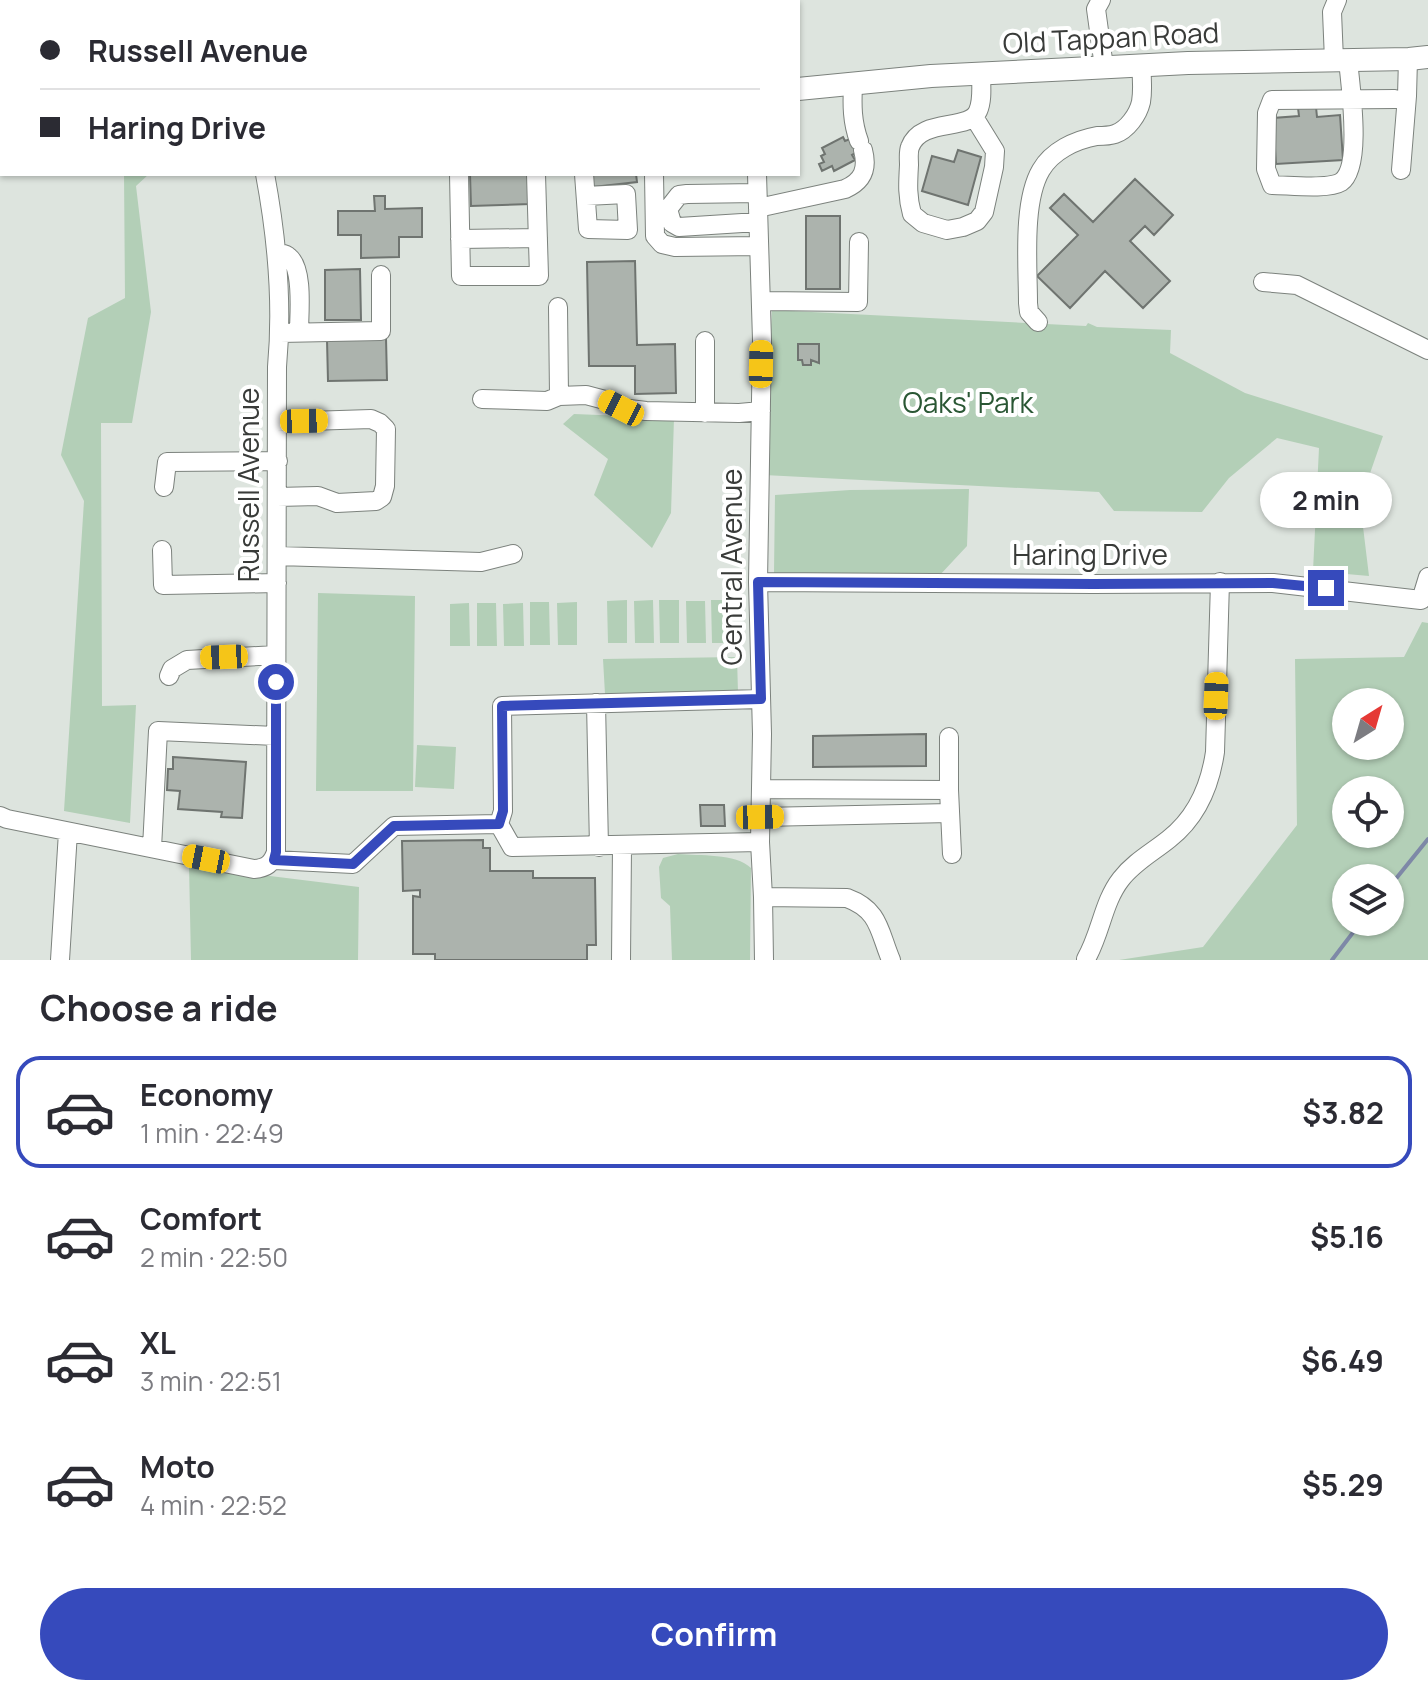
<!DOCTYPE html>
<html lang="en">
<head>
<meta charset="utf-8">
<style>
  body { margin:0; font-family:Manrope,sans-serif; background:#f2f2f3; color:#2b2b33; height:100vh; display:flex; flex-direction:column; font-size:30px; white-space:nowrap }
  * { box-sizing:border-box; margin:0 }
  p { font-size:26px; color:#7c7c81 }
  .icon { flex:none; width:44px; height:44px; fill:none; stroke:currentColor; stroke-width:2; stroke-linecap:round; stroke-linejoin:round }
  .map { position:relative; height:960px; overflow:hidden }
  .sheet { display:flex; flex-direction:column; background:#fff; flex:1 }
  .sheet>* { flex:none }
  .top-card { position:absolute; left:0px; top:0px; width:800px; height:176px; box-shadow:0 2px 6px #0004; display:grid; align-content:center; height:176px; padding:0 40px; background:#fff }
  .needle { width:52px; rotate:37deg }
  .controls { position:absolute; left:1332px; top:688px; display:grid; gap:16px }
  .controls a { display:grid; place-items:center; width:72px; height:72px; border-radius:50%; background:#fff; box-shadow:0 2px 6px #0004; font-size:40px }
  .end { position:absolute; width:36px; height:36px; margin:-18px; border:10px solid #364abc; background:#fff; box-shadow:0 0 0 4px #fff }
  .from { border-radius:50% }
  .bubble { position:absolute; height:56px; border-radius:28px; background:#fff; box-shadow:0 2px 6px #0004; font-size:26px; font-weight:700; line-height:56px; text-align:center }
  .car { position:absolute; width:24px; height:48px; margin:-24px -12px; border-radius:10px; box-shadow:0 0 6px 2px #0007; background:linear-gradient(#f5c518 24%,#345 0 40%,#f5c518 0 76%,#345 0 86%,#f5c518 0) }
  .top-card b { display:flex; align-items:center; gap:28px; height:76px; font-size:30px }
  .top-card b+b { border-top:2px solid #e1e1e2 }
  .top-card i { width:20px; height:20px; background:#2b2b33 }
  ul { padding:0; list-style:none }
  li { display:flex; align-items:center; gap:24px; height:112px; margin:0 16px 12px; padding:0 24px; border:4px solid transparent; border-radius:24px }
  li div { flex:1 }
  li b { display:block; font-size:30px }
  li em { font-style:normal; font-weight:700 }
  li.current { border-color:#364abc }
  li>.icon { width:72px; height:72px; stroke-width:1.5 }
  h2 { padding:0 40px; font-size:36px; line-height:96px }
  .button { display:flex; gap:16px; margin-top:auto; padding:16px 40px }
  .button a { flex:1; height:92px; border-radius:48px; background:#364abc; color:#fff; font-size:32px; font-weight:700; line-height:92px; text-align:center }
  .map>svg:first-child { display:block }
</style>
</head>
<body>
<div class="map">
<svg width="1428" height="960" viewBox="0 0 1428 960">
  <rect width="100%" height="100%" fill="#dde4de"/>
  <!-- green -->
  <path fill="#b3cfb7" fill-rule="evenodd" d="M124 174H149L136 186 151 312 132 423H101L102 706 136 705 130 823 64 811 84 501 61 455 88 318 125 298Z
    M772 310 1086 326 1088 323 1097 327 1171 330 1170 353 1245 393 1383 436 1360 502 1369 576 1313 571 1319 448 1277 438 1229 478 1202 512 1114 511 1099 492 764 475Z
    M574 414 674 418 671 513 652 548 594 495 608 459 563 424Z
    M969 489 967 546 939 576 774 573 775 495 850 490Z
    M318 593 415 596 413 791H316Z
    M627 600V643H608L607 601Z
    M653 600 654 643H635L634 601Z
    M659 600H679V643H660Z
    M711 600H730L731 643H712Z
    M686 601H705L706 643H687Z
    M530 602H549L550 645H530Z
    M577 602V645H558L557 603Z
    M469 603 470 646H450V604Z
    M477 603H496L497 646H477Z
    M523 603 524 646H504L503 604Z
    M1422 622 1428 623V960H1119L1203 947 1297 825 1295 659 1404 657ZM1346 702H1390V746H1346ZM1346 790H1390V834H1346ZM1346 878H1390V922H1346Z
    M737 657 738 693 605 694 603 659Z
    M417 745 456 747 454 789 415 787Z
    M678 854C699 856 736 853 751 868L750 960H672L670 906 661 898 659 867 663 858Z
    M189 866 359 887 358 960H191Z"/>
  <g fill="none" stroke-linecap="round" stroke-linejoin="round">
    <!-- stream -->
    <path stroke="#7e88a7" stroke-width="4" d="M1390 886 1428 839
      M1332 960 1361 922"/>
  </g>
  <!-- building -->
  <path fill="#acb3ad" stroke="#6f7470" stroke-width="2" d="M1316 107 1317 117 1340 115 1343 160 1276 164 1273 118 1299 116 1298 108Z
    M843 137 845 141 850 139 869 146 852 155 855 160 834 171 832 166 822 171 819 164 824 162 821 156 825 154 822 148Z
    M958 150 981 157 968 205 922 191 932 156 954 162Z
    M470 174H530V204L471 206Z
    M591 174H636L637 182 593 187Z
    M1135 179 1173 215 1154 235 1145 226 1130 241 1170 281 1143 308 1105 271 1070 308 1037 276 1078 235 1050 208 1064 194 1093 222Z
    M374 196H385V209L422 208V237H399V257L361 258V235H338V211H375Z
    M806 216H840V289H806Z
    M635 261 637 345 675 344 676 393 635 394V366H589L587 262Z
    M360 269 361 320H325V270Z
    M386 338 387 380 328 381 327 340Z
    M798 344H819V363L811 360V365H803L802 360H798Z
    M926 734V766L813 767V736Z
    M173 757 246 762 242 818 221 817 222 812 178 809 180 791 167 790 168 769H173Z
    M700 805H724L725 826H701Z
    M483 840V848H490V871H533V878H595L596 945H587V960H435V954H413V896L420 897V890L403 891 402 841Z"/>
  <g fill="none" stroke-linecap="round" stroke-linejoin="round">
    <defs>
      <path id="minor" d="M99 0V2
        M438 0 443 2
        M624 0 625 2
        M688 0 689 2
        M1101 0 1096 9 1104 67
        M326 2 327 0
        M362 2V0
        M501 2V0
        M531 2 532 0
        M773 2V0
        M787 2 788 0
        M1334 60 1332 12 1337 0
        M1348 60C1350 84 1363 167 1341 182 1328 190 1288 185 1272 185L1266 169 1267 113 1272 100 1395 99
        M853 85C852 105 852 122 859 141
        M974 117 995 151 994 167 984 212 977 221 963 227 947 230 923 223 912 214C907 196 908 183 909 165 909 160 908 152 910 147 921 117 969 132 978 111 983 100 981 85 981 74
        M1401 170 1407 96 1408 59
        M459 174 461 276H539L536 174
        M584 174 588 229 628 230 626 194 586 196
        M654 174 655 236 662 244 675 247 759 246
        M757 174 762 340 758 582 762 734 760 842 763 897 764 960
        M757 193 687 194 679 195 668 209 672 223 679 227 758 222
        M758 208 845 189C863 181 868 169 863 150
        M460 239 538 238
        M277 253C283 254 285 253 289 257 304 269 299 314 299 332
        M1263 282 1297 285 1428 350
        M761 301 858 302 859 242
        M558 307 559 396 586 395 605 400 621 408 646 411 739 413 761 411
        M1038 322 1029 312 1028 303C1028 266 1022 202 1041 170 1052 151 1075 140 1097 136 1102 136 1109 136 1115 134 1127 130 1138 115 1141 102 1143 90 1142 77 1141 66
        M280 333 381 331V275
        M705 341V413
        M482 399 547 401 559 396
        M277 422 371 419 380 423 386 429 385 486 382 497 376 501 337 503 318 496 277 497
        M164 487 167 462 278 461
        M162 550 163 585 277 583
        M277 556 481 562 513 554
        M758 582 1093 584 1273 583 1421 600 1428 577
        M169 676 172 669 187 660 276 655
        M596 703 599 847
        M949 737V790L952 854
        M761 789 949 790
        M0 816 7 819 254 869C266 868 272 864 276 852L277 367C283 302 277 238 265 174
        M760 817 950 813
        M760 842 512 847 499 824 503 811 502 706 761 699
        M152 848 158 731 275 736
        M274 860 353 864 394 826 499 824
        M763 897 847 898C880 910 879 932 891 960
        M1086 959C1101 933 1103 902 1121 879 1134 862 1153 852 1169 839 1197 817 1210 786 1215 752L1220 582
        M60 960 68 832
        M621 960 622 846"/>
      <path id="major" d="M261 0 264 2
        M798 89 931 76 1072 69 1188 63 1409 59 1428 57"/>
    </defs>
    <!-- minor casing -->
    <use href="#minor" stroke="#7c827d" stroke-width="20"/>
    <!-- major casing -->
    <use href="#major" stroke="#7c827d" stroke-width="24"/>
    <!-- minor -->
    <use href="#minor" stroke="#fff" stroke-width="18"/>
    <!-- major -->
    <use href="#major" stroke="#fff" stroke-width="22"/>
  </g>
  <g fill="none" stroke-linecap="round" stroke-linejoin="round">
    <!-- route -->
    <path stroke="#364abc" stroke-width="10" d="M276 682V852L274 860 353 864 394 826 499 824 503 811 502 706 761 699 758 582 1093 584 1273 583 1326 588"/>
  </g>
  <g text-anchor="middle" stroke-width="8" stroke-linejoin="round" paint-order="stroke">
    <!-- street labels -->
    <g font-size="28" fill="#393b39" stroke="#fff">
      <text transform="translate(1111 38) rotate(-3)" y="10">Old Tappan Road</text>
      <text transform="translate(249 485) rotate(-90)" y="10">Russell Avenue</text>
      <text x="1090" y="565">Haring Drive</text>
      <text transform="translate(732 567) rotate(-90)" y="10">Central Avenue</text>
    </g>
    <!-- park labels -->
    <g font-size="28" fill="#2a5734" stroke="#fff">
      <text x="968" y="413">Oaks' Park</text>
    </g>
  </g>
</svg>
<div class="controls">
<a><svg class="needle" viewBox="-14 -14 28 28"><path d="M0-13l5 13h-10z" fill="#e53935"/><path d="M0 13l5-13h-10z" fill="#7c7c81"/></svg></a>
<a><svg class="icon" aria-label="locate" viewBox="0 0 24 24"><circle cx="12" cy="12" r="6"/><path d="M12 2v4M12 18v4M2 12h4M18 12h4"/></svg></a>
<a><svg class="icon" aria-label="layers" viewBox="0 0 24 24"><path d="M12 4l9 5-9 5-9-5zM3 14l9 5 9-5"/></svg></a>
</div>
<i class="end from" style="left:276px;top:682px"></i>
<i class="end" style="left:1326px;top:588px"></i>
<div class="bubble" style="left:1260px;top:472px;width:132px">2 min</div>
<i class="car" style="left:761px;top:364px;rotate:1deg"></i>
<i class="car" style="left:621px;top:408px;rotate:297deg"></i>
<i class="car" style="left:304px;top:421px;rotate:89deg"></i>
<i class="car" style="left:224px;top:657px;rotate:268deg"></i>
<i class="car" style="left:1216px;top:696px;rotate:2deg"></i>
<i class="car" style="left:760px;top:817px;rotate:89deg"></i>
<i class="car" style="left:206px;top:859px;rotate:281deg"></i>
<div class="top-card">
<b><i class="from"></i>Russell Avenue</b>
<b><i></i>Haring Drive</b>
</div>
</div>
<section class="sheet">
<h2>Choose a ride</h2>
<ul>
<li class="current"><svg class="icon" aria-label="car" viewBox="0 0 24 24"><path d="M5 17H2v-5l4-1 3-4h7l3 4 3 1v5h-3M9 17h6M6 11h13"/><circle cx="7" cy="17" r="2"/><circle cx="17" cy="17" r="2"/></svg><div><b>Economy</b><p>1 min · 22:49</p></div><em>$3.82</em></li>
<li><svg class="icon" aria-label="car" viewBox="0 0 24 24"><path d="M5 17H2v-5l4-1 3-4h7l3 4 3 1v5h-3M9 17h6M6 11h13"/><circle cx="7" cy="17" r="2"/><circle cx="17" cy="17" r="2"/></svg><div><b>Comfort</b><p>2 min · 22:50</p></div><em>$5.16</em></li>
<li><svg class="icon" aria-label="car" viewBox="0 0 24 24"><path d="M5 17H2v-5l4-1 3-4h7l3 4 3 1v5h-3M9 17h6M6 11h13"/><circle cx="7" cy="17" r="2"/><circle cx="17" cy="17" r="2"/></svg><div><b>XL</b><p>3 min · 22:51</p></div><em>$6.49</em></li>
<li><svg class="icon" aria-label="car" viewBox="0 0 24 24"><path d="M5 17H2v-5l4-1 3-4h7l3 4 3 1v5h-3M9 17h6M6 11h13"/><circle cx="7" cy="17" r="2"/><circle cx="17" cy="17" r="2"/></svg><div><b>Moto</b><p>4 min · 22:52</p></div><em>$5.29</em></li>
</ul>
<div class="button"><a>Confirm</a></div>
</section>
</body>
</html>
